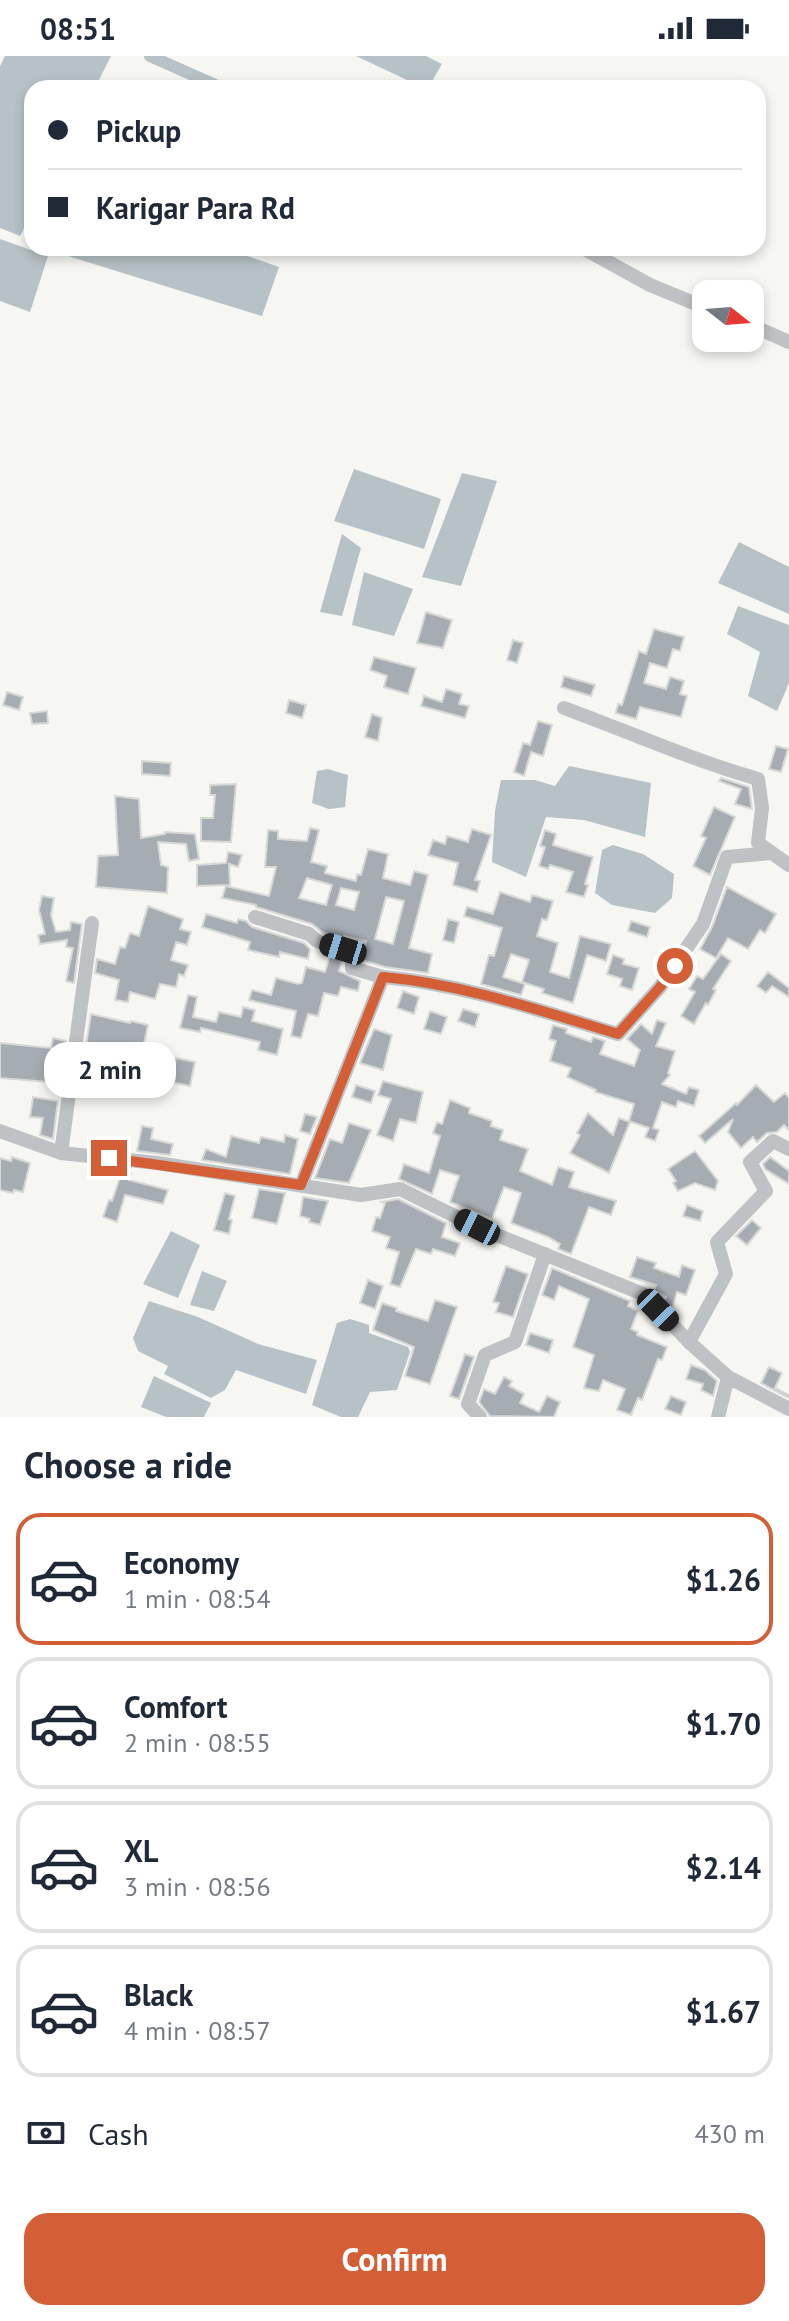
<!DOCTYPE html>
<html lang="en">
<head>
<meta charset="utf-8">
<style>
  body { margin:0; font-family:"PT Sans",sans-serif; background:#f2f2f3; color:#1f2937; height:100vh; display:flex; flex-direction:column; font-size:30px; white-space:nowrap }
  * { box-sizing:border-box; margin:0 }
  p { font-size:26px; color:#747a83 }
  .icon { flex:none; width:44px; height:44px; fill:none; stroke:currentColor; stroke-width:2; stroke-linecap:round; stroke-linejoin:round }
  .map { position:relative; height:1361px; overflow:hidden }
  .details { display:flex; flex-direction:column; background:#fff; flex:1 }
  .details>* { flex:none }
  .banner { position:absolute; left:24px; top:24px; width:742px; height:176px; border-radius:24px; box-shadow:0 4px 12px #0003; display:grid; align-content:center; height:176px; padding:0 24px; background:#fff }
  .needle { width:52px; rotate:107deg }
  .buttons { position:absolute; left:692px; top:224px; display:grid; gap:16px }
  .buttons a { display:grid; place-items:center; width:72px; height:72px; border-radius:16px; background:#fff; box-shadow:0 4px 12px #0003; font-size:40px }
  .end { position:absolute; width:36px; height:36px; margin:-18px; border:10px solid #d45e36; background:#fff; box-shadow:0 0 0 4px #fff }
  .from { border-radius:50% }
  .bubble { position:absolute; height:56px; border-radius:24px; background:#fff; box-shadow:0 4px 12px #0003; font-size:26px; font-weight:600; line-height:56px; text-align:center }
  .car { position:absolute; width:24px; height:48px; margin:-24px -12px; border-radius:10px; box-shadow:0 0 6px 2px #0007; background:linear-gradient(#222 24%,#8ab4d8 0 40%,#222 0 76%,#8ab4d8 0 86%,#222 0) }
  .banner b { display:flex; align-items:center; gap:28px; height:76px; font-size:30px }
  .banner b+b { border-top:2px solid #e0e1e3 }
  .banner i { width:20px; height:20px; background:#1f2937 }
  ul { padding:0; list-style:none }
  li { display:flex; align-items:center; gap:24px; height:132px; margin:0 16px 12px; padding:0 8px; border:4px solid #e0e1e3; border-radius:24px }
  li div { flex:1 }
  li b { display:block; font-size:30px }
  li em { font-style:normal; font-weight:600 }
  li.selected { border-color:#d45e36 }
  li>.icon { width:72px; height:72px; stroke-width:1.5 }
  h2 { padding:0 24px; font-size:36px; line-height:96px }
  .pay { display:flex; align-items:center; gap:20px; height:88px; padding:0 24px; font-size:30px }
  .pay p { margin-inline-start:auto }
  .cta { display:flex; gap:16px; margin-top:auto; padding:16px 24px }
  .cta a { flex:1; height:92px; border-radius:24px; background:#d45e36; color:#fff; font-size:32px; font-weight:600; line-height:92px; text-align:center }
  .status { display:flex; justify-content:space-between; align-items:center; height:56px; padding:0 40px; background:#fff; direction:ltr }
  .status svg { height:22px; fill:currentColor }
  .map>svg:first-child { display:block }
</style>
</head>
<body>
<div class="status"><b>08:51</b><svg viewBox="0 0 49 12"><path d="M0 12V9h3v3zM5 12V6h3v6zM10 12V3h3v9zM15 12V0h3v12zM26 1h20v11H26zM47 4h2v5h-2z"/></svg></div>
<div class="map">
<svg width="789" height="1361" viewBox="0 0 789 1361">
  <rect width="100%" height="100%" fill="#f6f6f3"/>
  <!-- water -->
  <path fill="#b7c2c6" d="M5 0H111L95 32H32V156L20 180 0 172V10Z
    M356 0H426L442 8 428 32H424Z
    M0 183 48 200 30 256 0 245Z
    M42 192H224L279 211 262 260Z
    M354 413 441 443 424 493 334 465Z
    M462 417 497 425 461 530 422 521Z
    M342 478 361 492 342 560 320 556Z
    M739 486 789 511V558L718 527Z
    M364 516 413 533 394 580 352 569Z
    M738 550 789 569V627L777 655 748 640 760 596 727 578Z
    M569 710 651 727 645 781 584 764 546 761 526 821 492 806 495 755 501 724H535L555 730Z
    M328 713 348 719 345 751 329 753 312 747 317 715Z
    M613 789 643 798 674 818 672 842 655 857 612 849 595 837 602 794Z
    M171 1175 200 1189 178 1242 143 1228Z
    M202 1215 227 1225 214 1255 190 1249Z
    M149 1245 198 1261 258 1288 317 1304 306 1338 236 1314 225 1334 211 1342 164 1318 168 1310 138 1295 133 1282Z
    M350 1263 369 1269V1277L408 1291 410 1296 397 1334 370 1336 358 1361H341L312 1349 337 1267Z
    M154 1320 211 1347 204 1361H166L141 1351Z"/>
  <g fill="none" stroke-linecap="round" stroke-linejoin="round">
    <!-- canal -->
    <path stroke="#b7c2c6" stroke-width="12" d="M150 0 222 32"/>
  </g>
  <!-- building -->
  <path fill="#a6adb2" stroke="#d8d8d6" stroke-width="2" fill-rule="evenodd" d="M426 556 452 564 443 592 417 587Z
    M654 573 684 581 680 595 673 593 667 612 650 607 644 627 666 633 670 621 684 625 680 638 687 640 681 661 640 651 636 663 616 657 618 648 622 649 639 595 646 598Z
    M513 584 523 587 517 607 507 604Z
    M374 601 416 612 408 638 384 631 387 620 370 614Z
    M564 620 595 629 591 640 561 631Z
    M446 633 462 638 459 648 469 650 465 662 421 650 424 640 442 646Z
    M7 636 23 641 19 654 3 649Z
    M289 644 306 649 302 662 286 657Z
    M47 655 48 667 32 668 30 657Z
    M372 658 382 662 378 685 365 681Z
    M538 665 552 669 543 700 531 696 524 720 514 716 523 687 530 689Z
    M776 690 788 693 781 716 769 713Z
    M142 705 171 707 170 720 142 718Z
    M721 722 749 731 752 753 735 748 741 733 719 725Z
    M236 728 231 786 201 785V762H213L215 739H210V729Z
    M115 740 139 743 141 782 165 778V776L195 778 199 803 189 805 186 788 158 786 161 809 168 811 167 837 96 831 98 800 118 799Z
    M714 751 735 761 710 819 693 810 706 782 701 780Z
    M310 772 319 774 311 806 327 810 325 817 356 825 357 818 361 819 368 793 388 798 383 822 410 829 414 815 428 819 409 892 432 898 428 917 385 911 362 904 366 885 344 880 343 883 322 876 312 868 256 851V849L222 842 226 830 269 840 276 811H265L268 774 278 775V783L307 785ZM307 822 332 829 326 849 299 842ZM341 832 359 836 354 854 336 849ZM386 841 404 845 393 888 375 883Z
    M472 773 491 779 475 824 480 825 477 836 453 829 458 807 428 799 433 784 445 788 447 780 468 786Z
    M545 774 556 778 553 789 593 801 585 828 588 829 584 841 566 836 573 816 550 809 548 813 539 810 545 791 540 790Z
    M228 796 242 799 238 811 229 808 230 829 197 830V809L226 807Z
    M727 831 776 858 765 877 760 874 748 893 728 882 716 902 700 893 712 871Z
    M500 836 530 846 532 839 553 845 547 864 542 863 537 880 558 887 550 916 569 922 580 880 611 888 606 905 587 899 573 947 542 937 544 933 522 926 529 904 511 898 503 921 525 928 521 939 481 928 489 899 494 900 502 872 464 860 467 851 493 858Z
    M42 840 54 842 51 859 56 876 70 874 71 866 82 868 74 927 66 925 73 892 66 891 67 884 40 888 38 879 45 878 39 854Z
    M148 850 183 863 180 873 191 876 187 889 176 886 171 904 188 909 184 920 179 918 176 931 160 928 155 943 130 936 128 946 115 944 119 924 95 917 97 903 115 908 120 891 125 892 130 877 139 880Z
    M206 858 237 867 238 863 246 865 252 871 304 887 310 893 308 903 280 896 279 901 248 894 250 886 202 871Z
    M448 863 459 866 454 887 443 884Z
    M631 865 650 871 647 881 628 875Z
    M721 898 731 905 713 933 716 934 708 949 706 947 694 968 681 960 695 936 689 933 697 920 703 923Z
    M613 899 624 903 623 908 639 912 632 934 620 930 622 923 607 918Z
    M330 900 342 904 339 915 360 925 358 935 341 931 338 940 324 937 318 960 308 958 301 982 291 980 296 955 249 944 252 934 271 939 276 922 298 928 302 927 306 911 325 916Z
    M768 916 789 932V941L772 930 766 937 757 930Z
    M403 935 419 941 414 958 397 952Z
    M188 939 197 941 193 961 216 966 219 956 241 961 243 951 255 954 252 965 283 973 277 999 258 994 260 986 201 972 200 976 180 972Z
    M463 953 479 958 475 971 458 965Z
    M430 955 447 961 441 978 424 973Z
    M91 958 130 967 131 965 148 969 140 1006H136L134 1011 127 1009 122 1034 88 1027 94 998 85 996Z
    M657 964 666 967 656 990 675 995 668 1017 670 1019 662 1028 686 1038 689 1031 699 1034 694 1050 678 1045 676 1051 662 1046 653 1072 659 1074 655 1085 645 1081 649 1072 629 1065 634 1048 595 1036 596 1034 567 1021 571 1012 550 1005 556 985 549 983 553 969 567 973 566 977 591 986 593 981 605 985 600 998 634 1010 640 994 627 983 641 968 652 978Z
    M374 973 392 979 383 1014 360 1007Z
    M53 982 66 985 60 1027 0 1022V987L51 992Z
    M176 1002 195 1006 190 1030 171 1026Z
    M383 1025 423 1036 416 1067 400 1063 393 1085 377 1079 391 1043 378 1039Z
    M356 1029 375 1035 371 1047 352 1041Z
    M756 1029 774 1046 785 1037 789 1042V1074L784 1069 777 1076 767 1077 757 1086 753 1081 741 1092 728 1076 733 1063 705 1087 699 1080 736 1047 737 1049Z
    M33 1041 58 1045 53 1083 40 1079 43 1062 30 1061Z
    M450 1044 470 1052 469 1057 492 1065 491 1070 503 1074 500 1084 528 1093 520 1115 552 1129 558 1111 574 1116 569 1131 616 1145 611 1159 589 1151 571 1198 558 1193 560 1188 548 1181 511 1167 521 1137 504 1131 492 1163 450 1146 459 1120 440 1114 432 1138 399 1123 404 1108 429 1117 440 1080 433 1077 437 1066 442 1068Z
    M588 1057 613 1079 619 1062 630 1066 609 1117 570 1097 580 1079 577 1077Z
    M305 1058 317 1061 310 1078 300 1075Z
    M349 1067 371 1074 349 1127 315 1122 330 1083 342 1087Z
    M142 1070 153 1072 151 1083 173 1088 170 1099 137 1095Z
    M285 1079 298 1083 290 1118 202 1104 206 1093 226 1101 231 1080 259 1087 261 1081 284 1086Z
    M695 1095 718 1125 715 1134 695 1127 678 1135 673 1127 676 1125 668 1113Z
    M12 1101 30 1107 23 1136 14 1134 13 1137 0 1134V1102L11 1105Z
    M770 1101 789 1115V1128L765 1113 763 1108Z
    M122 1115 131 1117 129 1124 168 1134 163 1148 125 1139 117 1166 103 1161 109 1144 112 1145Z
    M259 1133 285 1137 277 1168 252 1162Z
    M225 1137 235 1140 229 1163 232 1164 229 1178 214 1174Z
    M303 1141 328 1145 320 1169 309 1166 310 1163 300 1160Z
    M398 1143 446 1167 442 1181 460 1187 455 1200 433 1193 431 1198 416 1193 400 1231 390 1228 399 1196 386 1192 390 1181 372 1175 376 1161 380 1162 385 1147 382 1146Z
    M687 1149 703 1155 700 1165 683 1160Z
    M752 1164 761 1172 747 1189 736 1180Z
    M637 1201 656 1207 654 1212 679 1221 682 1209 695 1214 686 1239 677 1236 672 1253 664 1246 666 1241 654 1235 656 1229 630 1221Z
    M506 1210 528 1218 513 1261 496 1256 499 1247 493 1246Z
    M552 1212 630 1245 628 1250 638 1255 631 1273 638 1276 637 1279 667 1291 662 1304 658 1303 642 1344 638 1342 631 1359 617 1354 625 1333 603 1324 599 1335 584 1332 594 1299 573 1291 589 1243 559 1230 554 1244 542 1239Z
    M368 1224 383 1230 375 1253 360 1247Z
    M435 1244 457 1251 430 1328 405 1320 414 1291 373 1274 382 1247 397 1252 396 1255 428 1265Z
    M530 1277 553 1284 549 1297 526 1289Z
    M465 1298 474 1301 459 1343 450 1340Z
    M691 1309 705 1314 717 1325 713 1340 701 1334 703 1328 686 1323Z
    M769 1311 782 1317 775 1332 789 1339V1342L761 1327Z
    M504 1321 512 1325 509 1330 524 1338 520 1347 539 1356 547 1340 560 1346 554 1361 490 1360 479 1346 484 1333 495 1338Z
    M671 1340 686 1346 681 1359 665 1353Z"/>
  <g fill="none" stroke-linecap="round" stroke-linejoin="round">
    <!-- street -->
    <path stroke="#bec2c5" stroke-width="14" d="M583 192 650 229 706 252
      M750 269 789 286
      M564 652C629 676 692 704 758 723L762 752 758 787 789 809
      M255 861 309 878 317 885 352 897V912L383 921
      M0 1075 61 1097 157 1107 361 1139 400 1133 477 1171 643 1238 689 1286 728 1321 789 1353
      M61 1097 92 867
      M301 1129 383 921C463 928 541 955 618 978L660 931 703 868 727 801 771 797
      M689 1286 726 1218 717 1186 766 1135 750 1106 773 1085 789 1093
      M480 1361 468 1348 485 1299 515 1286 545 1198
      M718 1361 728 1321"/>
  </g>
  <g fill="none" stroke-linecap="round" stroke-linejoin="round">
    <!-- route -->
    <path stroke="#d45e36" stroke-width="10" d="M109 1102 301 1129 383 921C463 928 541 955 618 978L660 931 675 910"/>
  </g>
</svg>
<div class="buttons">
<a><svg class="needle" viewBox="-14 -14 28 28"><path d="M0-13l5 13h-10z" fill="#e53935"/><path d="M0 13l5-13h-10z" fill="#747a83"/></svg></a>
</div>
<i class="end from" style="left:675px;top:910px"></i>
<i class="end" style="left:109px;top:1102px"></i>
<div class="bubble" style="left:44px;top:986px;width:132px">2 min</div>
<i class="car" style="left:343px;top:893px;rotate:287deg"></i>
<i class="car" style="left:477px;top:1171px;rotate:297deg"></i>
<i class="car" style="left:658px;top:1254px;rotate:136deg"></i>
<div class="banner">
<b><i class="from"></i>Pickup</b>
<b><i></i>Karigar Para Rd</b>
</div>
</div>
<section class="details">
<h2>Choose a ride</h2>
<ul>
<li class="selected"><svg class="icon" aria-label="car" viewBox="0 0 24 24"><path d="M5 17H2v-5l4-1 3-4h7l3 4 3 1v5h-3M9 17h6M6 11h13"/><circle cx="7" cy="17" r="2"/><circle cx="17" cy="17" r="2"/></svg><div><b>Economy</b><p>1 min · 08:54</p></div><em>$1.26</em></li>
<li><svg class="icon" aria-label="car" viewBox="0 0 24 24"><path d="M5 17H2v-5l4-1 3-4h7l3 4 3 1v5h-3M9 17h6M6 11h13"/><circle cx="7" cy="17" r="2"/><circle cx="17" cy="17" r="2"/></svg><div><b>Comfort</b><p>2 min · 08:55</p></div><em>$1.70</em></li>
<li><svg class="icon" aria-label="car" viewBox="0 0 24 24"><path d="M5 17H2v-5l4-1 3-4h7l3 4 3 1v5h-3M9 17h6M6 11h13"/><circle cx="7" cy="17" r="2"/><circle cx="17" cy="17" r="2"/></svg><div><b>XL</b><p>3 min · 08:56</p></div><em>$2.14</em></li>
<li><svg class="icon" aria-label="car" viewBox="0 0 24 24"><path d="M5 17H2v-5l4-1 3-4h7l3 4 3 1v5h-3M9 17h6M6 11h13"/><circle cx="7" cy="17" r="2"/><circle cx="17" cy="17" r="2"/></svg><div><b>Black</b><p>4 min · 08:57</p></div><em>$1.67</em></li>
</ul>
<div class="pay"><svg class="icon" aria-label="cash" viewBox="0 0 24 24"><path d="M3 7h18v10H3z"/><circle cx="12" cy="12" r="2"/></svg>Cash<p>430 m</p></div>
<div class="cta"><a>Confirm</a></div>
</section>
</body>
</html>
